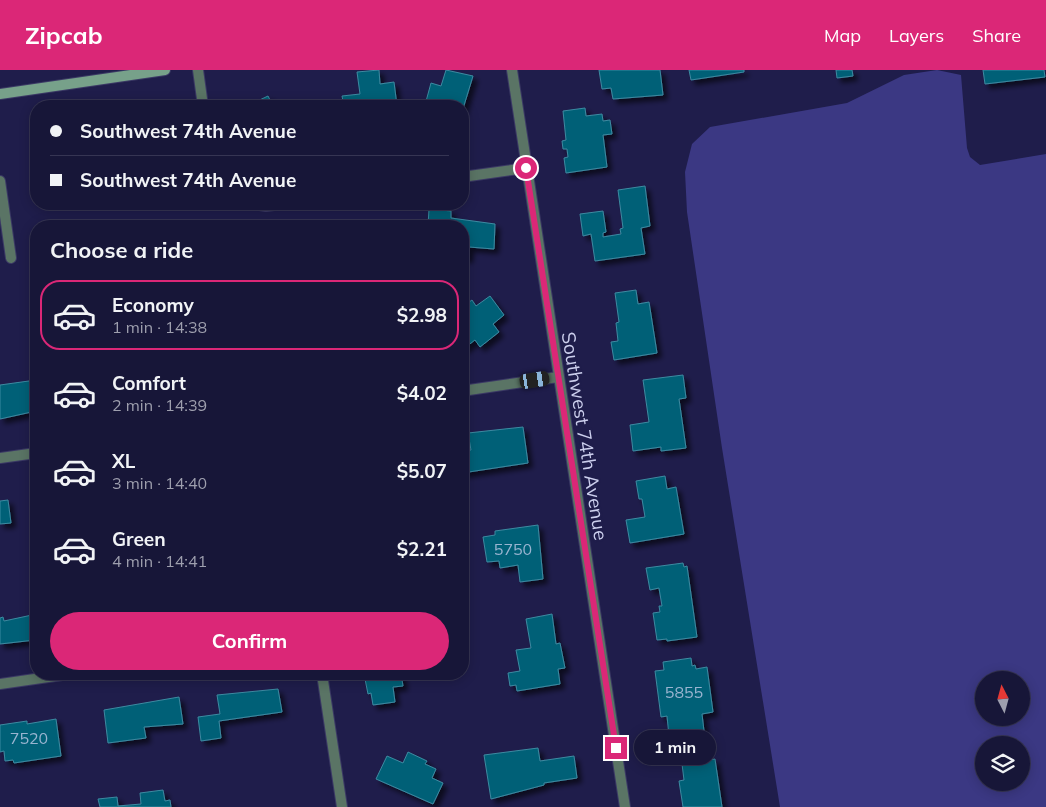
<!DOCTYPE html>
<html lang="en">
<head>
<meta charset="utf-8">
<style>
  body { margin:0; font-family:Mulish,sans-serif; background:#242343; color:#f1f3f6; height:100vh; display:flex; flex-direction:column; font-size:19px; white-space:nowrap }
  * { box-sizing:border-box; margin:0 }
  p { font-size:16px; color:#9e9fae }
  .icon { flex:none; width:28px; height:28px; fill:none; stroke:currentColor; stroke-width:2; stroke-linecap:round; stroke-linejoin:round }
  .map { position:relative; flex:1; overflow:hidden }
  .details { position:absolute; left:30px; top:150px; width:439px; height:460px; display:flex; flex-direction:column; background:#171638; border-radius:20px; box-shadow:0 2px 12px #0003,0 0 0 1px #363553 }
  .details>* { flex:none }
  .hud { position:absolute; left:30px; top:30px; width:439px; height:110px; border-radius:20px; box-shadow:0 2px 12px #0003,0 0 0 1px #363553; display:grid; align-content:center; height:110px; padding:0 20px; background:#171638 }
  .needle { width:32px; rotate:354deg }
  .buttons { position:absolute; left:975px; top:601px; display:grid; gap:10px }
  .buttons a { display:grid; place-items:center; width:55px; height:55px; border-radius:50%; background:#171638; box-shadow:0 2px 12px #0003,0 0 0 1px #363553; font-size:25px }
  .end { position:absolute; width:22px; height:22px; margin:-11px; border:6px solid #db2777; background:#fff; box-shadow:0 0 0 2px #fff }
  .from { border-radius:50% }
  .bubble { position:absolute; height:35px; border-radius:18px; background:#171638; box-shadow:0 2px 12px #0003,0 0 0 1px #363553; font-size:16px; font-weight:700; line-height:35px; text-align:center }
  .car { position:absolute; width:15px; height:30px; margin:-15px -8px; border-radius:6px; box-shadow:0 0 4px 1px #0007; background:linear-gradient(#222 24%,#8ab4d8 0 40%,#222 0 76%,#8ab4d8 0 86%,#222 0) }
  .hud b { display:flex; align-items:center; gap:18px; height:48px; font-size:19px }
  .hud b+b { border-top:1px solid #363553 }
  .hud i { width:12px; height:12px; background:#f1f3f6 }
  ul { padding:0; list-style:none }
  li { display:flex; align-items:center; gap:15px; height:70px; margin:0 10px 8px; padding:0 10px; border:2px solid transparent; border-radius:20px }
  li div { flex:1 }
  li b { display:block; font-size:19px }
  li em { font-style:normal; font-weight:700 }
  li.current { border-color:#db2777 }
  li>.icon { width:45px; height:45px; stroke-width:1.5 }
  h2 { padding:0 20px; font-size:22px; line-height:60px }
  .primary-button { display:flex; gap:10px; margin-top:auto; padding:10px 20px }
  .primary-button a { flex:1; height:58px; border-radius:30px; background:#db2777; color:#fff; font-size:20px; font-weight:700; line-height:58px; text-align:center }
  header { display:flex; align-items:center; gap:30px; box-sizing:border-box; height:70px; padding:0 25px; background:#db2777; color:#fff }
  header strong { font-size:24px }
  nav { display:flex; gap:28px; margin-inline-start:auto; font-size:18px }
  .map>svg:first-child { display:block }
</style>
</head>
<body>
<header>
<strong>Zipcab</strong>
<nav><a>Map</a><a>Layers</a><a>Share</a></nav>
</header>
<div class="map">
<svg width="1046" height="737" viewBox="0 0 1046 737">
  <defs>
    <filter id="shadow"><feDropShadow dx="4.5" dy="4.5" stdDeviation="2.5" flood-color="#0009"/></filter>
  </defs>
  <rect width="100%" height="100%" fill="#1f1d4b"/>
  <!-- water -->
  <path fill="#3b3883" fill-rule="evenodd" d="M937 0 961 5 967 78 970 87 980 95 1046 84V737H780L722 378 687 142 685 102 692 74 710 57 847 33 904 5ZM984 610H1021V648H984ZM984 675H1021V712H984Z"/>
  <!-- building -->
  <path fill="#016177" stroke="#3d8aa1" filter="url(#shadow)" d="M379 0 380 14 394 12 397 36H344L342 26 360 24 357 2Z
    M446 0 473 6 462 42V36L425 35 431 13 441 16Z
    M599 0H660L663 25 613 29 611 18 602 19Z
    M689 0H744V2L691 10Z
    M836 0H852L853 6 837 8Z
    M983 0H1044L1045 7 985 14Z
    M268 26 273 36H247Z
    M585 38 586 46 602 44 603 51 610 50 612 64 603 65 607 97 566 103 564 88 568 87 567 79H563L562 71 566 70 563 41Z
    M645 116 650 156 641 158 645 184 595 191 591 164 583 166 580 144 603 141 606 162 603 163V167L621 164 620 159 623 158 618 120Z
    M429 139 451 141V148L495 154 494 179 469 177 468 188H462V156H428Z
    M636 220 638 234 649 232 657 283 614 290 611 272 618 271 616 253 619 252 615 223Z
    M490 226 504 245 493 254 499 262 480 277 475 270 462 280V237L472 230 476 236Z
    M683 305 686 328 679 329 686 378 661 381V377L633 381 630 355 649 352 643 310Z
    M36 310V341L0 349V315Z
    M523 357 528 393 462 403V381L471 380 468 363Z
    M665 406 667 419 676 417 684 464 630 473 626 450 645 447 642 429H639L636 411Z
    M8 430 11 453 0 454V431Z
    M538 455 543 509 520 512 518 495 500 498 499 491 487 492 483 467 495 465V461Z
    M683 493 684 497 687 496 697 567 667 571V569L657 570 653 543 660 542 659 536H662L659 518 650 520 646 498Z
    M552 544 556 574 560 573 565 598 558 599 560 614 517 621 516 615 510 616 508 603 520 601 516 580 531 578 526 549Z
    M32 545 35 570 0 574V548L3 547 4 551Z
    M691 588 692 596 695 595 696 599 707 597 713 642 702 644 704 661 669 666 667 646 661 647 655 601 664 600 663 592Z
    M364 604H401L403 616 393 617 395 632 373 635 371 623 368 624Z
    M278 619 282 642 219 651 221 668 201 671 198 647 220 644 217 625Z
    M179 627 183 654 144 657 146 668 108 673 104 640Z
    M56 649 61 686 14 693 13 690 5 691 4 681 0 682V655L27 651V654Z
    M538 678 540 691 574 686 577 708 544 713V715L491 729 484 685Z
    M408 682 427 691 425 694 436 699 432 708 443 713 433 734 376 709 387 686 403 693Z
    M715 689 722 737H683L679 711 684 710 682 694Z
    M163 720 165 731 170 730 171 737H100L98 729 117 727 118 736 141 734 140 723Z"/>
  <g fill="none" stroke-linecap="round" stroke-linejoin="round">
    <defs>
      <path id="minor" d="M198 0 203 36
        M512 0 625 737
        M462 107 526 98
        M0 111 11 188
        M252 134 266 136 282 134
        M462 321 558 307
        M0 388 36 383
        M322 604 342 737
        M0 614 69 604"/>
      <path id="secondary" d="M0 24 165 0"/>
    </defs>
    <!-- minor casing -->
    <use href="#minor" stroke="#3b3965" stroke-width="12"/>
    <!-- secondary casing -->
    <use href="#secondary" stroke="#3b3965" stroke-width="12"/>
    <!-- minor -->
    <use href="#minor" stroke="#5a7465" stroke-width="10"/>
    <!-- secondary -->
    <use href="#secondary" stroke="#77a18a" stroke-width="10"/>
  </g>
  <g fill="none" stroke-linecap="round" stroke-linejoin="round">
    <!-- route -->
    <path stroke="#db2777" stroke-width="6" d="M526 98 616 678"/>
  </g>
  <g text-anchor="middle" stroke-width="4.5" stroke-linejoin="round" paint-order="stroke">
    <!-- number labels -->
    <g font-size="16" fill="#99b4d0">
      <text x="513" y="485">5750</text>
      <text x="684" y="628">5855</text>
      <text x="29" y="674">7520</text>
    </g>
    <!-- street labels -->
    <g font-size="19" fill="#cccfed" stroke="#1f1d4b">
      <text transform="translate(585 366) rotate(81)" y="7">Southwest 74th Avenue</text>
    </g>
  </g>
</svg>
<div class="buttons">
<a><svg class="needle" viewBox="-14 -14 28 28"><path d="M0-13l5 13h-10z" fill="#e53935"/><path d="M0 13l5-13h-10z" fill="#9e9fae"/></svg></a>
<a><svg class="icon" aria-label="layers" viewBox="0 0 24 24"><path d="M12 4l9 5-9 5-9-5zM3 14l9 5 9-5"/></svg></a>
</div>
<i class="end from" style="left:526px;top:98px"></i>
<i class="end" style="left:616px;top:678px"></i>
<div class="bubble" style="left:634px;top:660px;width:82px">1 min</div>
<i class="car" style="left:535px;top:310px;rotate:81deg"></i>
<div class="hud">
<b><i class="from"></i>Southwest 74th Avenue</b>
<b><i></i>Southwest 74th Avenue</b>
</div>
<section class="details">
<h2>Choose a ride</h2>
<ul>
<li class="current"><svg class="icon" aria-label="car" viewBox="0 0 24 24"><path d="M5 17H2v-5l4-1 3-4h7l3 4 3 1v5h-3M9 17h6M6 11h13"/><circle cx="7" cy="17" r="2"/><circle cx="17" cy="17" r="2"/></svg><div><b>Economy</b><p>1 min · 14:38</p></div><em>$2.98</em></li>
<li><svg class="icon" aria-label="car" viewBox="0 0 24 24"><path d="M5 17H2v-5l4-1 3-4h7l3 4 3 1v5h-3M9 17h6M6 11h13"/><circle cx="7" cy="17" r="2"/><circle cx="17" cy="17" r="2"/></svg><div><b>Comfort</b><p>2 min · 14:39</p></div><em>$4.02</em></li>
<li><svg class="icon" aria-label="car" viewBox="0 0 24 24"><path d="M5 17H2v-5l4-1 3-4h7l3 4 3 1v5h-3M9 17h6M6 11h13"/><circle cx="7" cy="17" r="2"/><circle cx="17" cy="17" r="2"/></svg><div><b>XL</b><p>3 min · 14:40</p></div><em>$5.07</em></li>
<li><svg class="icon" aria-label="car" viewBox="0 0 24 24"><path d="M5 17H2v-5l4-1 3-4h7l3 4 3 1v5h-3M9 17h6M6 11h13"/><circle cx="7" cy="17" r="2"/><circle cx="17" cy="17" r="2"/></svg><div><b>Green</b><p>4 min · 14:41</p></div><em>$2.21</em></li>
</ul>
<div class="primary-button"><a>Confirm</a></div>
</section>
</div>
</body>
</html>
